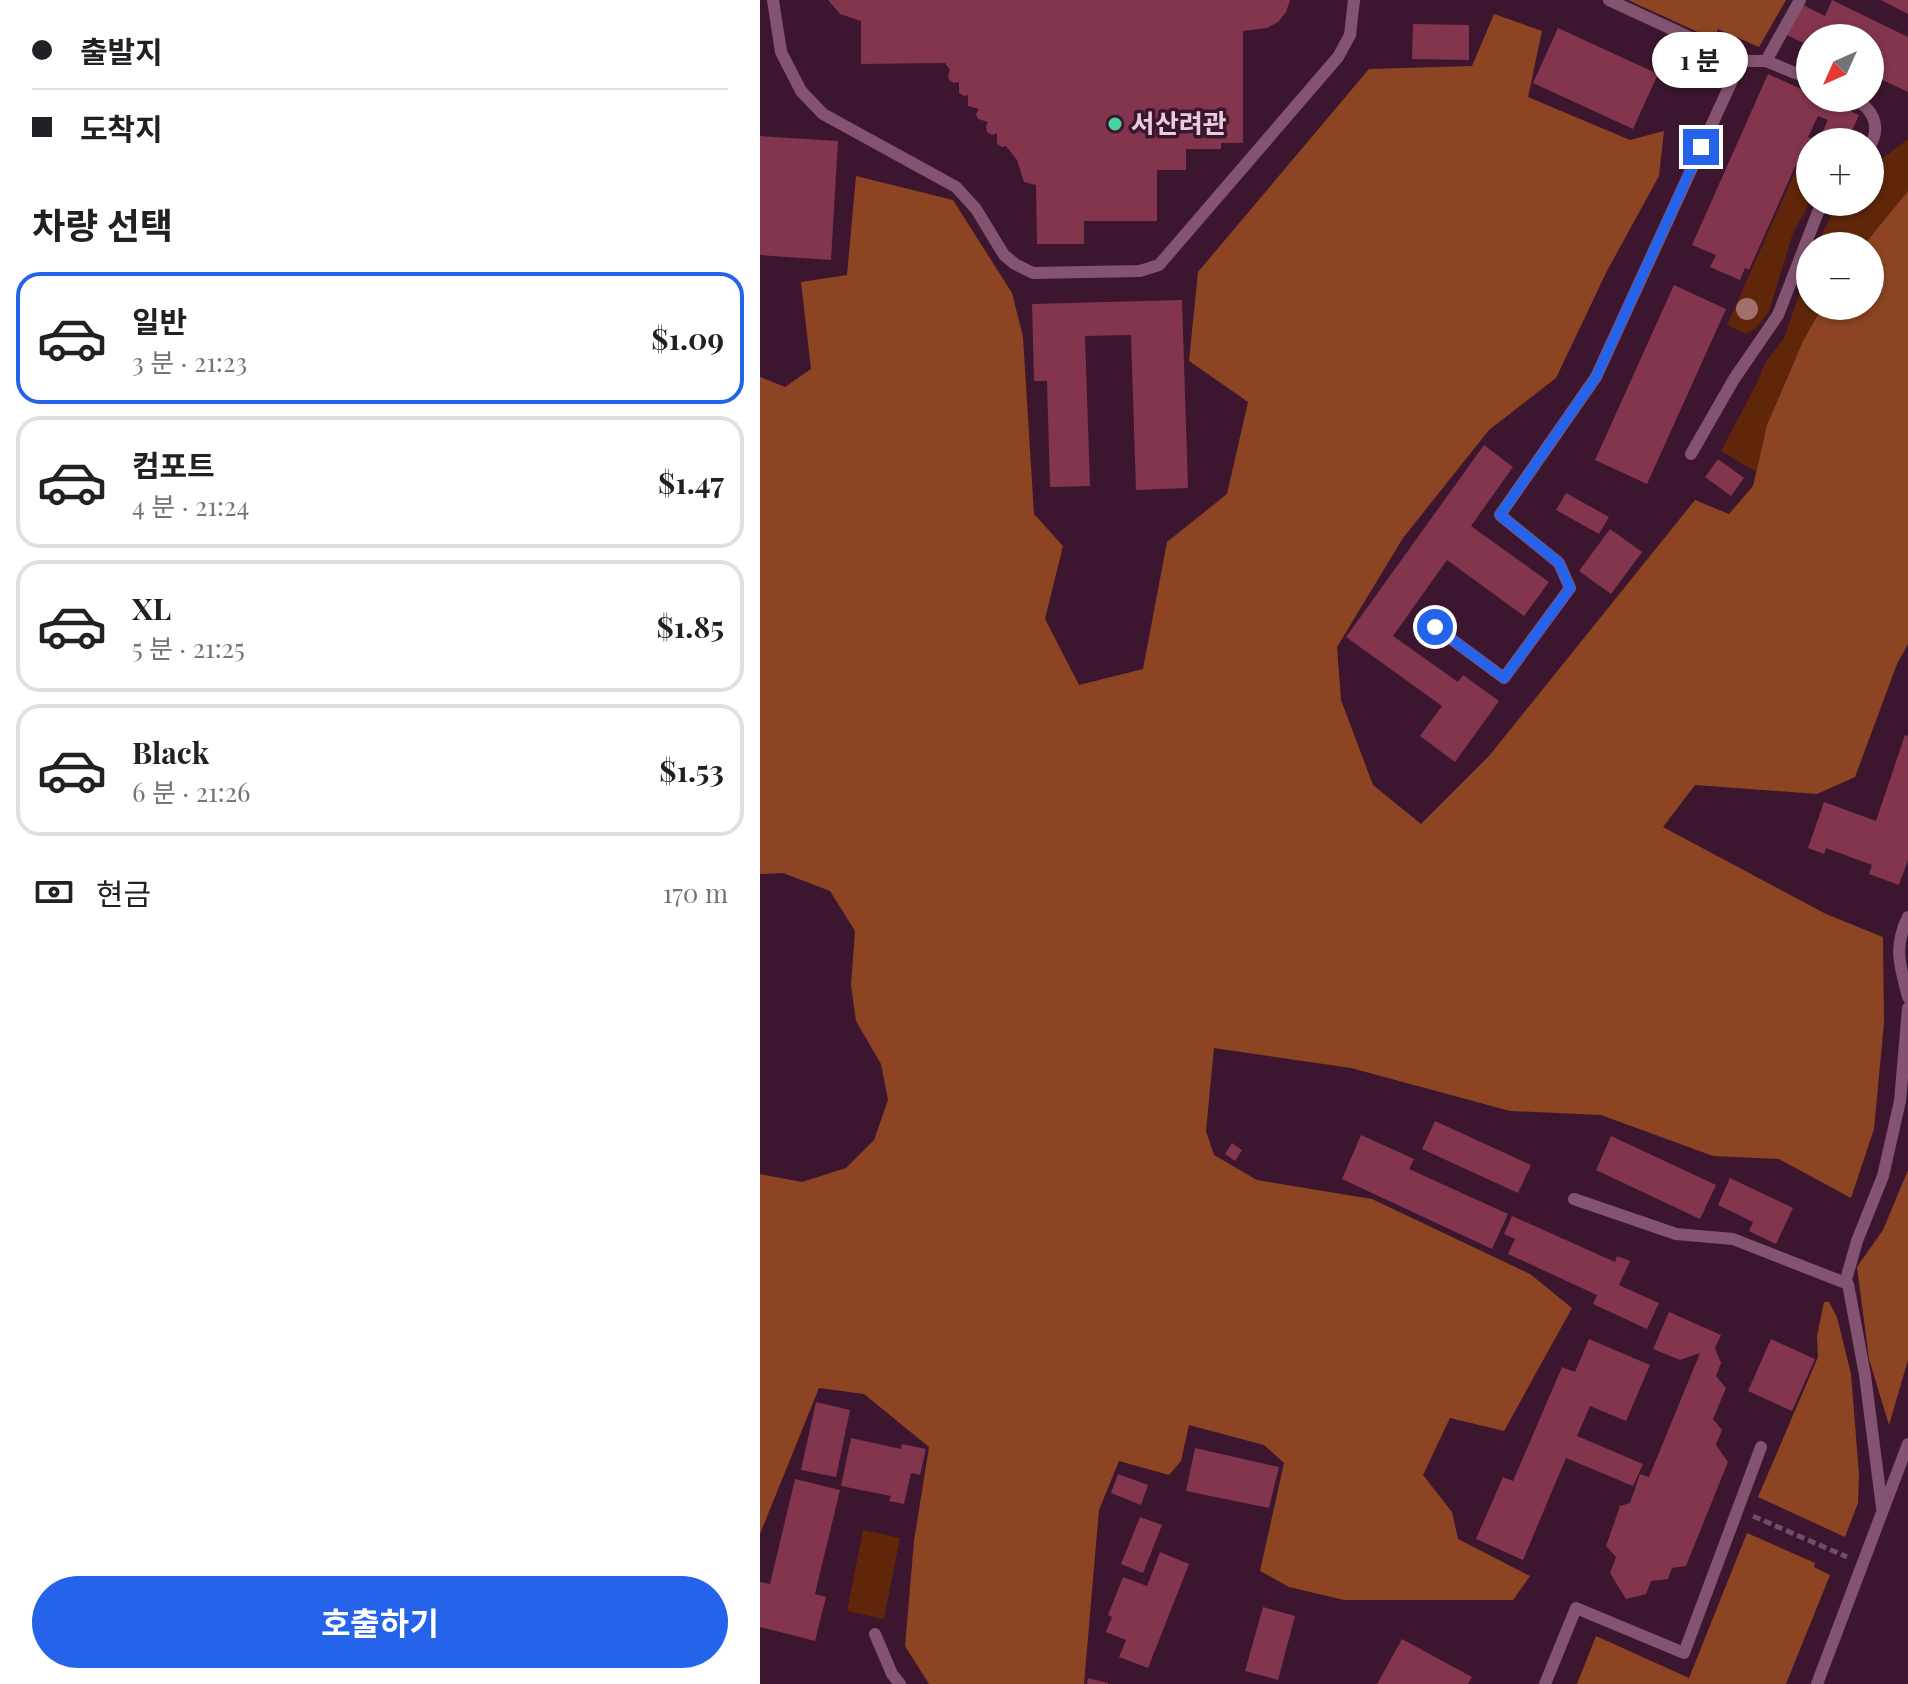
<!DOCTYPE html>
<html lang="ko">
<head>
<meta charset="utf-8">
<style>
  body { margin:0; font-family:"Playfair Display","Noto Sans KR",serif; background:#f6f6f6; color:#202124; height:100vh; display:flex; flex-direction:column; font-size:30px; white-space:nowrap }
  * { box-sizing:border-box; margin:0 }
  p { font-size:26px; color:#757577 }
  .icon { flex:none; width:44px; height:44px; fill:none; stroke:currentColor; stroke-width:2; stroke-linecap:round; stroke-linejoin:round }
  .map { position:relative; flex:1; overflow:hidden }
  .drawer { display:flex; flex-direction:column; background:#fff; width:760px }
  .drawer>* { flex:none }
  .banner { display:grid; align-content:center; height:176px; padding:0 32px; background:#fff }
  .needle { width:52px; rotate:225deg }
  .buttons { position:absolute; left:1036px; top:24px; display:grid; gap:16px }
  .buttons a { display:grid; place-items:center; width:88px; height:88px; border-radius:50%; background:#fff; box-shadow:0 2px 6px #0004; font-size:40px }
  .end { position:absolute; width:36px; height:36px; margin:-18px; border:10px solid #2563eb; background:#fff; box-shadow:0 0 0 4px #fff }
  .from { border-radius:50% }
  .bubble { position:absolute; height:56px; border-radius:28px; background:#fff; box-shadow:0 2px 6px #0004; font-size:26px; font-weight:700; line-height:56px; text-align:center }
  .banner b { display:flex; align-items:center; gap:28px; height:76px; font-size:30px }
  .banner b+b { border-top:2px solid #e0e0e0 }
  .banner i { width:20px; height:20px; background:#202124 }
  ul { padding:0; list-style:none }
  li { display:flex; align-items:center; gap:24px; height:132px; margin:0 16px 12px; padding:0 16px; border:4px solid #e0e0e0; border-radius:24px }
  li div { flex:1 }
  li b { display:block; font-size:30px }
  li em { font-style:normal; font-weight:700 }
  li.active { border-color:#2563eb }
  li>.icon { width:72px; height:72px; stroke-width:1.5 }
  h2 { padding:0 32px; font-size:36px; line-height:96px }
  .pay { display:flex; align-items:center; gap:20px; height:88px; padding:0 32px; font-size:30px }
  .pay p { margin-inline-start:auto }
  .button { display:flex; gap:16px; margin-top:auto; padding:16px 32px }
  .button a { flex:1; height:92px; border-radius:48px; background:#2563eb; color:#fff; font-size:32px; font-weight:700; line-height:92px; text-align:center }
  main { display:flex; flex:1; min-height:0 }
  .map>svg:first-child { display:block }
</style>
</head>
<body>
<main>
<section class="drawer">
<div class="banner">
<b><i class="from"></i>출발지</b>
<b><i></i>도착지</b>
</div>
<h2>차량 선택</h2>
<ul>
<li class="active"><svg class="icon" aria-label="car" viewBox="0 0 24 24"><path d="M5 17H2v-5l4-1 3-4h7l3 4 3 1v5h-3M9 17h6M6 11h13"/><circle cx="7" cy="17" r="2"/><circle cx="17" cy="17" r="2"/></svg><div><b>일반</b><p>3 분 · 21:23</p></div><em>$1.09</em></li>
<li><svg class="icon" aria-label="car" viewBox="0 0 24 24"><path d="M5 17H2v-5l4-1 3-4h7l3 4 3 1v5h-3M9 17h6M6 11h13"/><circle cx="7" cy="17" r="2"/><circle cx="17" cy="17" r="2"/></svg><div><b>컴포트</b><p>4 분 · 21:24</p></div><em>$1.47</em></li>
<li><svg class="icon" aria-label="car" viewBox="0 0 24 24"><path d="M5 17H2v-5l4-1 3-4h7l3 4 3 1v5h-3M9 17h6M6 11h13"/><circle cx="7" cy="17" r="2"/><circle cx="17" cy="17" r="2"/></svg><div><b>XL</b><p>5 분 · 21:25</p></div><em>$1.85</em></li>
<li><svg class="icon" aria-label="car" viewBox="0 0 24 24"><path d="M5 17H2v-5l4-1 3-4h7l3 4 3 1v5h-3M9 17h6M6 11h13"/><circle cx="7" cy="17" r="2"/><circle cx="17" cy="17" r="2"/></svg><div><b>Black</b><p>6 분 · 21:26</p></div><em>$1.53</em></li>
</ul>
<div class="pay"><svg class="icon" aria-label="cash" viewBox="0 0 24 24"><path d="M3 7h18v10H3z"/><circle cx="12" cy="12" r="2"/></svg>현금<p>170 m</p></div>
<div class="button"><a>호출하기</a></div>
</section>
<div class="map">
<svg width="1148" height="1684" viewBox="0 0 1148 1684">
  <rect width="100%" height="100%" fill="#3c162e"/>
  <!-- green -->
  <path fill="#5f260a" d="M1148 139V191L1103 246H1056L1070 218 1081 202H1110V168Z
    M1039 163 1050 168V202L1033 233 1009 311 997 327 986 334 967 325Z
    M1050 263V306H1063C1033 358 1009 413 996 472L961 451 997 383 1005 363 1024 338Z
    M103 1530 140 1538 124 1619 87 1611Z"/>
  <!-- forest -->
  <path fill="#8c4423" d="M868 0H1026L999 47 958 29 953 39Z
    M734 14 782 31 768 97 870 140 904 131 899 176 847 271 796 378 729 430 643 538 577 647 581 700 613 785 661 824 729 756 935 500 969 514 993 486 1007 425 1043 341 1063 306H1110V246H1103L1148 191V644L1137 664 1095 777 1057 794 935 785 903 827 1066 914 1123 937 1124 1023 1114 1129 1091 1198 1019 1159 953 1156 841 1115 750 1111 591 1068 454 1048 446 1131 454 1155 497 1180 612 1199 770 1274 812 1308 744 1431 690 1418 663 1475 692 1512 698 1539 770 1576 753 1600H584L529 1587 500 1571 524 1463 504 1445 429 1425 421 1461 409 1475 359 1461 339 1510 324 1684H169L145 1646 154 1541 169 1447 104 1394 59 1388 0 1534V1174L42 1182 86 1168 114 1140 128 1100 121 1064 96 1021 91 985 95 931 70 891 23 873 0 874V377L25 387 51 369 41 282 87 275 96 176 193 200 252 293 263 337 274 514 303 546 285 619 319 685 383 669 407 542 467 494 488 402 429 361 438 272 609 69 712 66Z
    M1148 1170V1360L1129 1425 1109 1359 1097 1267 1123 1230Z
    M1064 1302H1069L1077 1317 1091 1374 1099 1474 1098 1503 1085 1537 998 1497 1058 1357 1057 1336Z
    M987 1533 1055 1563 1054 1567 1070 1575 1026 1684H817L836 1636 929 1678Z"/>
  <!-- building -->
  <path fill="#82354c" d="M68 0H530L526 12 518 22 507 28 483 31V143H461V149H426V170H397V221H324V244H277L276 185 264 182 257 160 246 146 242 147 237 144V133L232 135 227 132 226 126 228 122 218 119 216 114 219 109 208 106V95L204 96 199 93V82L194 83 189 80 188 75 190 70 185 63 101 64V21L80 14Z
    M1072 0 1148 37V92L1110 74V38H1050V46L1027 35 1041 4 1065 16Z
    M1121 0H1148V14Z
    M653 24 709 25V60L652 59Z
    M798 28 898 74 873 129 773 83Z
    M1008 74 1050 93V98H1062L1099 115 1087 142 1062 133 1068 120 1058 116 1048 137 1059 142H1050V165L1038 160 989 270 985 268 980 280 950 267 956 255 932 245Z
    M0 136 78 141 71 260 0 255Z
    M914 285 966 309 887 484 835 460Z
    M422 300 428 488 376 490 371 335 325 336 330 486 290 487 287 381H274L272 304Z
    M724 445 753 467 711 526 789 582 764 616 687 560 633 636 698 682 703 675 739 701 695 762 660 736 682 706 586 637Z
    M958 459 984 478 971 496 945 477Z
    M806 493 849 517 839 534 796 510Z
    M850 529 882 552 851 594 819 571Z
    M1145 735 1148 736V860L1139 885 1109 874 1112 865 1066 848 1064 854 1048 848 1064 802 1116 821Z
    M675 1121 771 1165 758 1193 662 1149Z
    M601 1135 654 1159 649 1169 748 1214 732 1249 582 1179Z
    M851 1136 956 1185 940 1219 836 1170Z
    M472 1143 482 1150 475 1161 465 1154Z
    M970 1178 1033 1208 1016 1244 989 1231 993 1222 958 1205Z
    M752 1216 855 1262 857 1256 870 1261 859 1285 899 1303 887 1329 833 1304 837 1295 748 1254 755 1239 744 1234Z
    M909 1312 961 1335 955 1348 961 1363 956 1376 966 1388 953 1419 962 1430 956 1445 968 1462 926 1566 912 1568 908 1579 891 1581 886 1594 866 1599 850 1573 856 1557 846 1546 860 1506 870 1503 880 1474 889 1477 940 1353 920 1360 893 1349Z
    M829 1339 890 1365 866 1421 830 1406 817 1436 883 1464 873 1486 806 1458 763 1560 716 1539 743 1477 753 1481 802 1367 815 1372Z
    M1011 1339 1055 1359 1032 1411 988 1391Z
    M56 1402 90 1410 76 1477 41 1470Z
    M91 1438 141 1449 142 1444 166 1449 160 1475 151 1473 144 1504 129 1501 131 1496 81 1486Z
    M435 1448 519 1467 509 1508 426 1491Z
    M358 1474 388 1485 381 1505 351 1493Z
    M35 1479 80 1490 55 1594 66 1597 55 1641 0 1627V1582L10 1584Z
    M380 1517 402 1525 383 1573 361 1564Z
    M400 1552 429 1564 388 1668 359 1657 366 1640 346 1632 352 1617 348 1615 363 1577 387 1586Z
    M503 1607 535 1616 518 1680 485 1671Z
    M642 1639 712 1677 708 1684H617Z
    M328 1678 348 1683V1684H327Z"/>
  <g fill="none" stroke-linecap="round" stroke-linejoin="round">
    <!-- path -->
    <path stroke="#704e63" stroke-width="5" stroke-dasharray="8 4" stroke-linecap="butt" d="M993 1516 1087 1557"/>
    <!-- service -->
    <path stroke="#835370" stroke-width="12" d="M13 0 21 52 41 91 63 114 196 187 216 209 244 255 255 264 273 273 380 271 399 265 578 57 590 35 594 0
      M981 61H1006L1050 79
      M1006 61 1040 0
      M1092 98C1112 107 1122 125 1110 146
      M931 454 974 379 1018 315 1058 212 1065 202
      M675 627 744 678 810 588 799 563 740 515 836 377 981 61 849 0
      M1148 917C1133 947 1140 966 1148 997
      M814 1199 916 1234 973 1239 1088 1284 1105 1375 1122 1508
      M1085 1283 1097 1241 1123 1176 1140 1101 1148 1008
      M115 1634 132 1674 140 1684
      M785 1684 816 1608 924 1653 1001 1447
      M1057 1684 1148 1444"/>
  </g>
  <!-- trees -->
  <circle fill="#a36f6a" cx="987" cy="309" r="11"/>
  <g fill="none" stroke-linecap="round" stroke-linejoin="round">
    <!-- route -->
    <path stroke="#2563eb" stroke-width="10" d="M675 627 744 678 810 588 799 563 740 515 836 377 941 147"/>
  </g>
  <!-- markers -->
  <circle fill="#47d49d" stroke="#3c162e" stroke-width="3" cx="355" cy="124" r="8"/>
  <g text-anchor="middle" stroke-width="7" stroke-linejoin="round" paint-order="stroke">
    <!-- poi labels -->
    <g font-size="26" font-weight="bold" fill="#e8cddc" stroke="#3c162e" text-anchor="start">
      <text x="371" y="133">서산려관</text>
    </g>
  </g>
</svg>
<div class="buttons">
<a><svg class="needle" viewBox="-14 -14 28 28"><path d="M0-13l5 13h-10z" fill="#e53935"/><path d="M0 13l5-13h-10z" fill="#757577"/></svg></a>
<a>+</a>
<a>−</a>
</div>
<i class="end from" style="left:675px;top:627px"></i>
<i class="end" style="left:941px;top:147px"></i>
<div class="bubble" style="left:892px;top:32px;width:96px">1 분</div>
</div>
</main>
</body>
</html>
